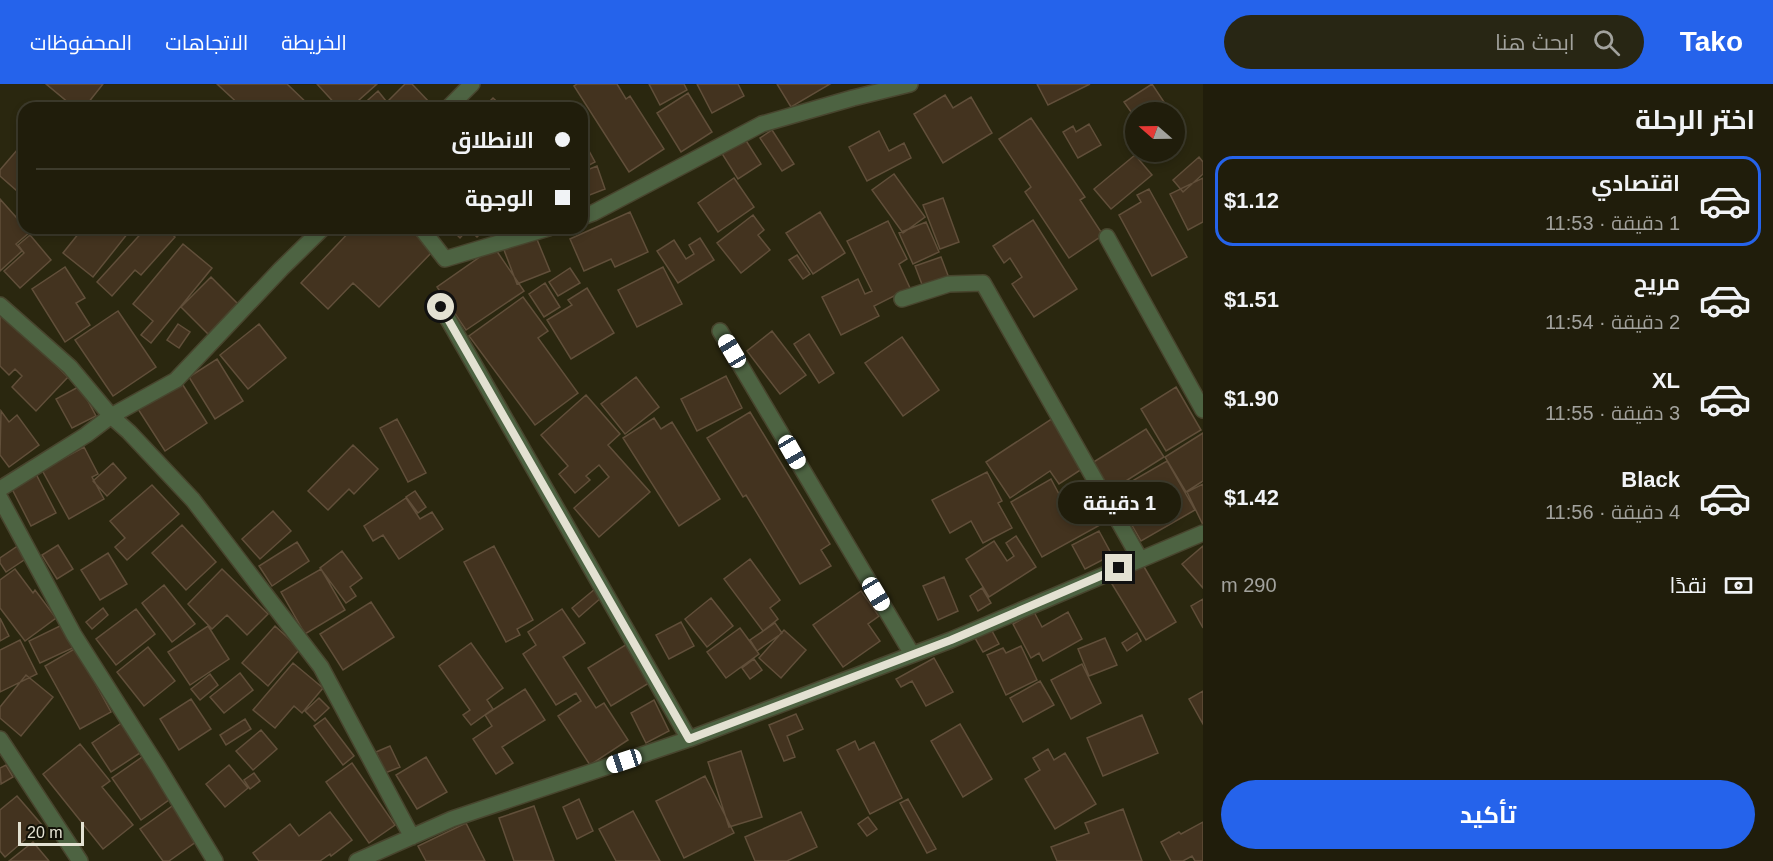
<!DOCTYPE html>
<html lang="ar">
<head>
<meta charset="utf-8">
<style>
  body { margin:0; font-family:Helvetica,Cairo,sans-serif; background:#282614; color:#f1f3f6; direction:rtl; height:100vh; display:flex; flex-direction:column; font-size:22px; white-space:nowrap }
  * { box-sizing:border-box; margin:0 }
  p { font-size:20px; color:#a2a29d }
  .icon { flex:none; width:33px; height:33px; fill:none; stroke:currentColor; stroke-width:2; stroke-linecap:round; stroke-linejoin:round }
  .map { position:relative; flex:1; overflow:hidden; direction:ltr }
  .sheet { display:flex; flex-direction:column; background:#201d0b; width:570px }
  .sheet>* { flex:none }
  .guide { position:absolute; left:18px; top:18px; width:570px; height:132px; border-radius:18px; box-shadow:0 3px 9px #0003,0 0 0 2px #3d3b2c; direction:rtl; display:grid; align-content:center; height:132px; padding:0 18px; background:#201d0b }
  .needle { width:39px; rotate:290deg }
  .controls { position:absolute; left:1125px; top:18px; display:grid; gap:12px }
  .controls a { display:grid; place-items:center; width:60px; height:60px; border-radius:50%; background:#201d0b; box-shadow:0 3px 9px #0003,0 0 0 2px #3d3b2c; font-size:30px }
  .scale { position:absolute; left:18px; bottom:15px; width:66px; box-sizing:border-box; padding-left:6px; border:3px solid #e3e1d2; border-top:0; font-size:16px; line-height:21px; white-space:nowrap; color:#e3e1d2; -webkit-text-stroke:4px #111006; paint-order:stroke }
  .end { position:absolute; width:27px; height:27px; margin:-14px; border:8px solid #e3e1d2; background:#111; box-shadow:0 0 0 3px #111 }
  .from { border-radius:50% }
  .bubble { position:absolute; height:42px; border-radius:21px; background:#201d0b; box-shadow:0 3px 9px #0003,0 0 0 2px #3d3b2c; font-size:20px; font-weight:700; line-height:42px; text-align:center; direction:rtl }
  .car { position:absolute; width:18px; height:36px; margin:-18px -9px; border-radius:8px; box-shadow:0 0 4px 2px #0007; background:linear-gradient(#fff 24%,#345 0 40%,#fff 0 76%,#345 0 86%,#fff 0) }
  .guide b { display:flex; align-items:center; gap:21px; height:57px; font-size:22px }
  .guide b+b { border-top:2px solid #3d3b2c }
  .guide i { width:15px; height:15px; background:#f1f3f6 }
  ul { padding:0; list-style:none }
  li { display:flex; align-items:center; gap:18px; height:90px; margin:0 12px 9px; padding:0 6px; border:3px solid transparent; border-radius:18px }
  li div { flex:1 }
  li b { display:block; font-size:22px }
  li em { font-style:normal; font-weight:700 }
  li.selected { border-color:#2563eb }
  li>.icon { width:54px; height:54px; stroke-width:1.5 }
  h2 { padding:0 18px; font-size:27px; line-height:72px }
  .pay { display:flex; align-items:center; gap:15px; height:66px; padding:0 18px; font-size:22px }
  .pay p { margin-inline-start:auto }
  .button { display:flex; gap:12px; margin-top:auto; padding:12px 18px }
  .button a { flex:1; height:69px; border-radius:36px; background:#2563eb; color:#fff; font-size:24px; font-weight:700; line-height:69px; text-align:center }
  header { display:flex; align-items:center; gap:36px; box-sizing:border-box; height:84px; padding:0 30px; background:#2563eb; color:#fff }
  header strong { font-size:28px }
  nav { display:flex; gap:33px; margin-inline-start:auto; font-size:21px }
  .search { width:420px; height:54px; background:#282614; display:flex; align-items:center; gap:15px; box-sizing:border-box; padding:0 21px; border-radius:33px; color:#a2a29d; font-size:22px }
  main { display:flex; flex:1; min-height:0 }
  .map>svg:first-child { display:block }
</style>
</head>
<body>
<header>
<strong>Tako</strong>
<div class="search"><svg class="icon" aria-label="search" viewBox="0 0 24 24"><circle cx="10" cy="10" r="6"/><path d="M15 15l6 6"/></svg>ابحث هنا</div>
<nav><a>الخريطة</a><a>الاتجاهات</a><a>المحفوظات</a></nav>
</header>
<main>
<section class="sheet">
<h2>اختر الرحلة</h2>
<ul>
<li class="selected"><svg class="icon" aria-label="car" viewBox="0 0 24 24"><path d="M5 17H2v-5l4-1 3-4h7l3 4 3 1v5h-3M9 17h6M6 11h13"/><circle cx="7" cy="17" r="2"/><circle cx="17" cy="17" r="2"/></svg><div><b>اقتصادي</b><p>1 دقيقة · 11:53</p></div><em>$1.12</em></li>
<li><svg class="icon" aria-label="car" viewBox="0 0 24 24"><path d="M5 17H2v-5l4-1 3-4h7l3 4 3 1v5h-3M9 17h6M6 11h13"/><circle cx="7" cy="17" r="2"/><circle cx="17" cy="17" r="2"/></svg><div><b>مريح</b><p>2 دقيقة · 11:54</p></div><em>$1.51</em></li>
<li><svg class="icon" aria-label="car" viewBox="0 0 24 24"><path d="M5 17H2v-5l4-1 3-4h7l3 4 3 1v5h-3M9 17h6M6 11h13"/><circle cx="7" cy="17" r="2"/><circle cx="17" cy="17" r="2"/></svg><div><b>XL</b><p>3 دقيقة · 11:55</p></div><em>$1.90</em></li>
<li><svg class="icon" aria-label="car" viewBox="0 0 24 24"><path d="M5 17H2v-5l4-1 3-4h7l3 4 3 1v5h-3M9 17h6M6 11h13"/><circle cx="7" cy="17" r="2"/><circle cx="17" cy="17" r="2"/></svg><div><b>Black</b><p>4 دقيقة · 11:56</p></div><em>$1.42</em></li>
</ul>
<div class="pay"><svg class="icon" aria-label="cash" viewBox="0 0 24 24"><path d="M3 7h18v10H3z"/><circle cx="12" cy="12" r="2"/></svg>نقدًا<p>290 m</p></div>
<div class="button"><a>تأكيد</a></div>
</section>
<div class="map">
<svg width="1203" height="777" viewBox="0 0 1203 777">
  <rect width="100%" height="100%" fill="#2a270f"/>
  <!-- building -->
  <path fill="#43331f" stroke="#614f3a" stroke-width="1.5" d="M46 0H103L84 24H75Z
    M217 0H287L312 24H243Z
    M317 0H377L350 24H339Z
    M405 0H412L430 19 424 24H381Z
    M577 0H617L626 15 630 12 664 65 629 88 574 2Z
    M649 0H684L687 6 660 21Z
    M697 0H738L744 12 712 29Z
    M777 0H830L791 23Z
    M1037 0H1090L1048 21Z
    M1152 0 1166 21 1155 28H1136V35L1124 18Z
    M378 7 386 17 378 24H359Z
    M688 9 712 48 681 68 657 29Z
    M945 11 953 24 971 13 992 49 943 79 914 30Z
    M493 14 504 24H483Z
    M1031 34 1085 113 1080 116 1103 151 1069 174 1025 108 1031 103 999 55Z
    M1089 40 1101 61 1078 74 1063 48 1073 42 1076 48Z
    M772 46 794 80 782 87 760 54Z
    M879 47 889 67 904 59 911 74 867 97 849 63Z
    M743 52 761 80 738 95 721 68Z
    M582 54 595 78 582 85Z
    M24 58V113L0 92V86Z
    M1135 71 1152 91 1111 125 1094 105Z
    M1199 73 1203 78V90L1183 108 1173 96Z
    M597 82 605 105 582 114V88Z
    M894 90 925 133 903 149 872 106Z
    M734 94 754 123 718 148 698 119Z
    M1203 94V138L1188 146 1170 110Z
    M1149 105 1187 173 1152 192 1119 131 1141 118 1137 111Z
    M943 114 959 158 940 165 923 121Z
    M0 115 24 142V144L30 148 16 160 22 167 0 187Z
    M630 128 648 168 615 183 611 175 584 187 570 155Z
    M820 128 845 169 813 190 786 149Z
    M753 131 764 146 758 151 770 166 741 189 717 159Z
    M1033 136 1077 205 1034 233 1012 200 1022 193 1010 174 1004 179 993 162Z
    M888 137 907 175 899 180 910 204 874 222 879 232 841 251 822 213 858 195 865 210 872 207 847 157Z
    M926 138 939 168 913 180 899 149Z
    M83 144H132L93 193 63 169Z
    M146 144H165L175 153 141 191 135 186 112 212 97 198Z
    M353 144H409L433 167 379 223 353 199 328 225 301 199Z
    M450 144H486L477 153 468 145 460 154Z
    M30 151 51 176 20 204 4 187 24 169 18 161Z
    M536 153 550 187 517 200 504 166Z
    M700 154 714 176 678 199 657 167 674 156 686 175 694 170 689 161Z
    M183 160 212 184 151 259 141 251 153 237 133 220Z
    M494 163 524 207 466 246 437 203Z
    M797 171 810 190 803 195 789 176Z
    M941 173 949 194 923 203 915 182Z
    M65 183 85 214 76 219 90 241 65 258 32 205Z
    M663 183 682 220 637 243 618 206Z
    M570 184 580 199 558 212 549 198Z
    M211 193 241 223 211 253 181 223Z
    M545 199 560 223 544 233 529 210Z
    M587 204 614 249 571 275 547 236 572 221 568 216Z
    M523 213 548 247 538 254 578 309 535 341 469 252Z
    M0 227 68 293 36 327 12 303 22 292 15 285 9 291 0 282Z
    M118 227 156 283 113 312 75 256Z
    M178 240 190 248 179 264 167 256Z
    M259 240 286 274 248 305 220 271Z
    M772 247 806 291 780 310 747 267Z
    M809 250 834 289 819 299 794 260Z
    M902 253 939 306 903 332 865 279Z
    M217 275 243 317 215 335 189 293Z
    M726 292 742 324 697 347 681 315Z
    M636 293 659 323 625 350 601 320Z
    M181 298 207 339 165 367 138 325Z
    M80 302 96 332 72 344 56 315Z
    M1176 303 1201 346 1166 367 1141 325Z
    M586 311 620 350 608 361 650 408 599 453 574 424 609 393 599 381 586 392 590 396 575 409 559 390 568 382 541 351Z
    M1 327 9 338 17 331 39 361 9 383 0 371Z
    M750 328 830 460 821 466 831 482 800 500 746 411 743 413 707 354Z
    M654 334 661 345 672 338 720 415 679 442 623 354Z
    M1053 334 1085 383 1059 400 1050 387 1010 414 986 378Z
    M397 335 426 389 408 398 380 344Z
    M1146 345 1164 373 1110 407 1092 379Z
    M1203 349V397L1186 408 1165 373Z
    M353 361 378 385 354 410 349 405 328 426 308 407Z
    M84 363 98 390 92 393 104 415 69 435 42 386Z
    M1167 377 1195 426 1141 457 1113 408Z
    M113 379 126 394 107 412 93 397Z
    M35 388 56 429 31 442 10 401Z
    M987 388 1002 417 998 419 1012 444 983 459 971 437 950 449 932 416Z
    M1051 395 1059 410 1077 400 1100 441 1042 473 1011 418Z
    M1203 400V441L1187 408Z
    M152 401 179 430 127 476 115 463 125 454 110 437Z
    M415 407 426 423 418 429 406 413Z
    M406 414 420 435 432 428 443 445 399 475 383 451 373 457 364 442Z
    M273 427 291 447 260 475 242 455Z
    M182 441 216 478 186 506 152 469Z
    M1099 447 1112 471 1085 485 1072 461Z
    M1016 452 1036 483 989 513 966 475 994 457 1007 477 1014 472 1006 459Z
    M297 458 309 477 272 502 259 482Z
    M22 459 30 472 6 488 0 479V474Z
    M58 461 73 485 57 495 42 471Z
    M494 462 533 536 517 545 520 551 506 558 464 478Z
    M1203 462V504L1182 480Z
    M342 467 362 494 350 503 356 512 346 519 320 484Z
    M108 469 127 500 100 516 81 486Z
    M750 475 780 516 770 524 778 535 763 547 724 495Z
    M1143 481 1176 538 1146 556 1112 500Z
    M15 485 33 509 35 506 56 534 25 557 0 524V496Z
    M222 485 268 530 247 551 227 531 212 545 188 520Z
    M321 485 345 526 305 550 281 508Z
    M944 493 958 527 938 536 923 502Z
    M164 501 195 540 172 558 142 519Z
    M982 504 991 519 978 527 970 512Z
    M595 505 602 513 579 533 572 524Z
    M861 507 879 532 868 540 880 557 843 583 813 541Z
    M711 514 733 542 707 563 685 535Z
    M1203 515V544L1191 522Z
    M371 518 394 553 343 586 320 550Z
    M103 524 108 531 92 545 86 538Z
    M136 525 155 550 116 581 96 555Z
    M562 525 585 559 563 573 596 624 604 619 628 656 590 681 558 632 581 617 576 609 556 621 523 570 536 561 528 548Z
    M1034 528 1042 543 1068 528 1082 555 1043 577 1039 569 1031 574 1013 540Z
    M0 534 9 552 0 557Z
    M681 538 694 562 669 575 656 551Z
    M775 539 782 549 757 567 750 556Z
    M64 540 75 563 40 579 29 557Z
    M208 542 229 575 190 601 168 568Z
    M275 542 300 565 268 602 242 579Z
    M740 544 759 570 726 594 707 568Z
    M991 545 999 560 983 568 975 554Z
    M784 546 806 566 781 594 759 574Z
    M1137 549 1141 557 1127 567 1122 559Z
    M1105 554 1117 581 1089 592 1078 565Z
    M20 556 37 590 0 608V566Z
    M471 559 503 604 487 616 493 625 471 641 463 631 470 626 439 582Z
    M627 560 649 599 611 622 588 584Z
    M1021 562 1037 596 1006 611 987 571 1003 564 1006 569Z
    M148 563 175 597 144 622 117 588Z
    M76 564 111 628 80 645 45 582Z
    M934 574 953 608 926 622 912 597 901 603 896 595Z
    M754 575 762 586 750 595 742 584Z
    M293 579 323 604 302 629 294 622 275 644 253 626Z
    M1082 580 1101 619 1071 635 1051 596Z
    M240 589 253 606 224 629 210 613Z
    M210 590 218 601 200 616 191 605Z
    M26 591 53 613 21 652 0 634V623Z
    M1040 597 1054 621 1023 638 1010 614Z
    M525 605 545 636 502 663 513 679 496 690 473 655 492 642 485 631Z
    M1203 607V640L1189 615Z
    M319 614 329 624 315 637 305 627Z
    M191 615 211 645 179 666 160 635Z
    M654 616 669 647 646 659 631 629Z
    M796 630 803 645 787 652 795 673 784 677 769 641Z
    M1142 631 1158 669 1103 692 1087 654Z
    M325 634 354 672 343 681 314 642Z
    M245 635 251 645 226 661 220 651Z
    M123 638 143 667 111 688 92 659Z
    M960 640 992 695 963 713 931 657Z
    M261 646 277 665 253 686 236 667Z
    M855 657 859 666 874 658 902 714 870 730 837 666Z
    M80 660 110 697 102 703 133 741 103 765 43 690Z
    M390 662 400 683 385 689 376 668Z
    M1048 665 1054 676 1065 669 1096 720 1055 745 1025 695 1040 686 1033 674Z
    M741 667 762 733 729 743 708 678Z
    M145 671 173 713 141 736 112 694Z
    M426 673 447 708 417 725 396 691Z
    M352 679 395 741 369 759 326 698Z
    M6 681 13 693 1 700 0 684Z
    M229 681 248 704 225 723 206 700Z
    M254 689 260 697 250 705 244 696Z
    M705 692 734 749 684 774 656 717Z
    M17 712 42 741 5 773 0 767V726Z
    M579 715 593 747 577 755 563 723Z
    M908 715 936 765 927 769 900 719Z
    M175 720 200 755 169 777H163L140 745Z
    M534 722 554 777H514L499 734Z
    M1123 725 1142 777H1057L1051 763 1089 749 1085 739Z
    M633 727 660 777H616L599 745Z
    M330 728 352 756 331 772 330 770 320 777H259L253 769 290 740 299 752Z
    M801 728 817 763 787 777H755L745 753Z
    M868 733 877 745 867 752 858 740Z
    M1203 738V777H1195L1192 772 1183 777H1171L1161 758 1179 748 1181 750Z
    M466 739 485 777H426L418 762Z
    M33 758 49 777H9Z"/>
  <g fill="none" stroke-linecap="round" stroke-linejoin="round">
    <defs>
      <path id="minor" d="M448 24 472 0
        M582 133 593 129 762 40 853 14 910 0
        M323 144 281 185 176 296 111 332 129 348 193 416 321 583 412 753
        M421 144 445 175 549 144
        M1107 153 1203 326
        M902 215 949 200 983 199 1140 475
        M0 221 70 283 111 332 86 351 0 405
        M441 223 689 655
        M720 247 912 570
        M0 414 74 551 158 683 215 777
        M0 655 80 777
        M357 777 452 735 689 655 951 556 1203 449"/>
    </defs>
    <!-- minor casing -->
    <use href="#minor" stroke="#48452e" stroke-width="18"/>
    <!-- minor -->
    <use href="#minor" stroke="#4d6342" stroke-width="15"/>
  </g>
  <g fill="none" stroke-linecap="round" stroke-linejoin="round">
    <!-- route -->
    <path stroke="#e3e1d2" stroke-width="8" d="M441 223 689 655 951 556 1119 484"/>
  </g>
</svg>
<div class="controls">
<a><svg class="needle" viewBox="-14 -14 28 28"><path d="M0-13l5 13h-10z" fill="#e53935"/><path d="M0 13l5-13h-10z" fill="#a2a29d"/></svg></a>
</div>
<div class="scale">20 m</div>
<i class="end from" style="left:441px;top:223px"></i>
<i class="end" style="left:1119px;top:484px"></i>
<div class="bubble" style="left:1058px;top:398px;width:123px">1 دقيقة</div>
<i class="car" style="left:732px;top:267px;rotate:329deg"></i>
<i class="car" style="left:792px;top:368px;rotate:150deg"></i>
<i class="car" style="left:876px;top:510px;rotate:149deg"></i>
<i class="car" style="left:624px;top:677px;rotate:252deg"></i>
<div class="guide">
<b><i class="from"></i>الانطلاق</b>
<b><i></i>الوجهة</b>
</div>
</div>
</main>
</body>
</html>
